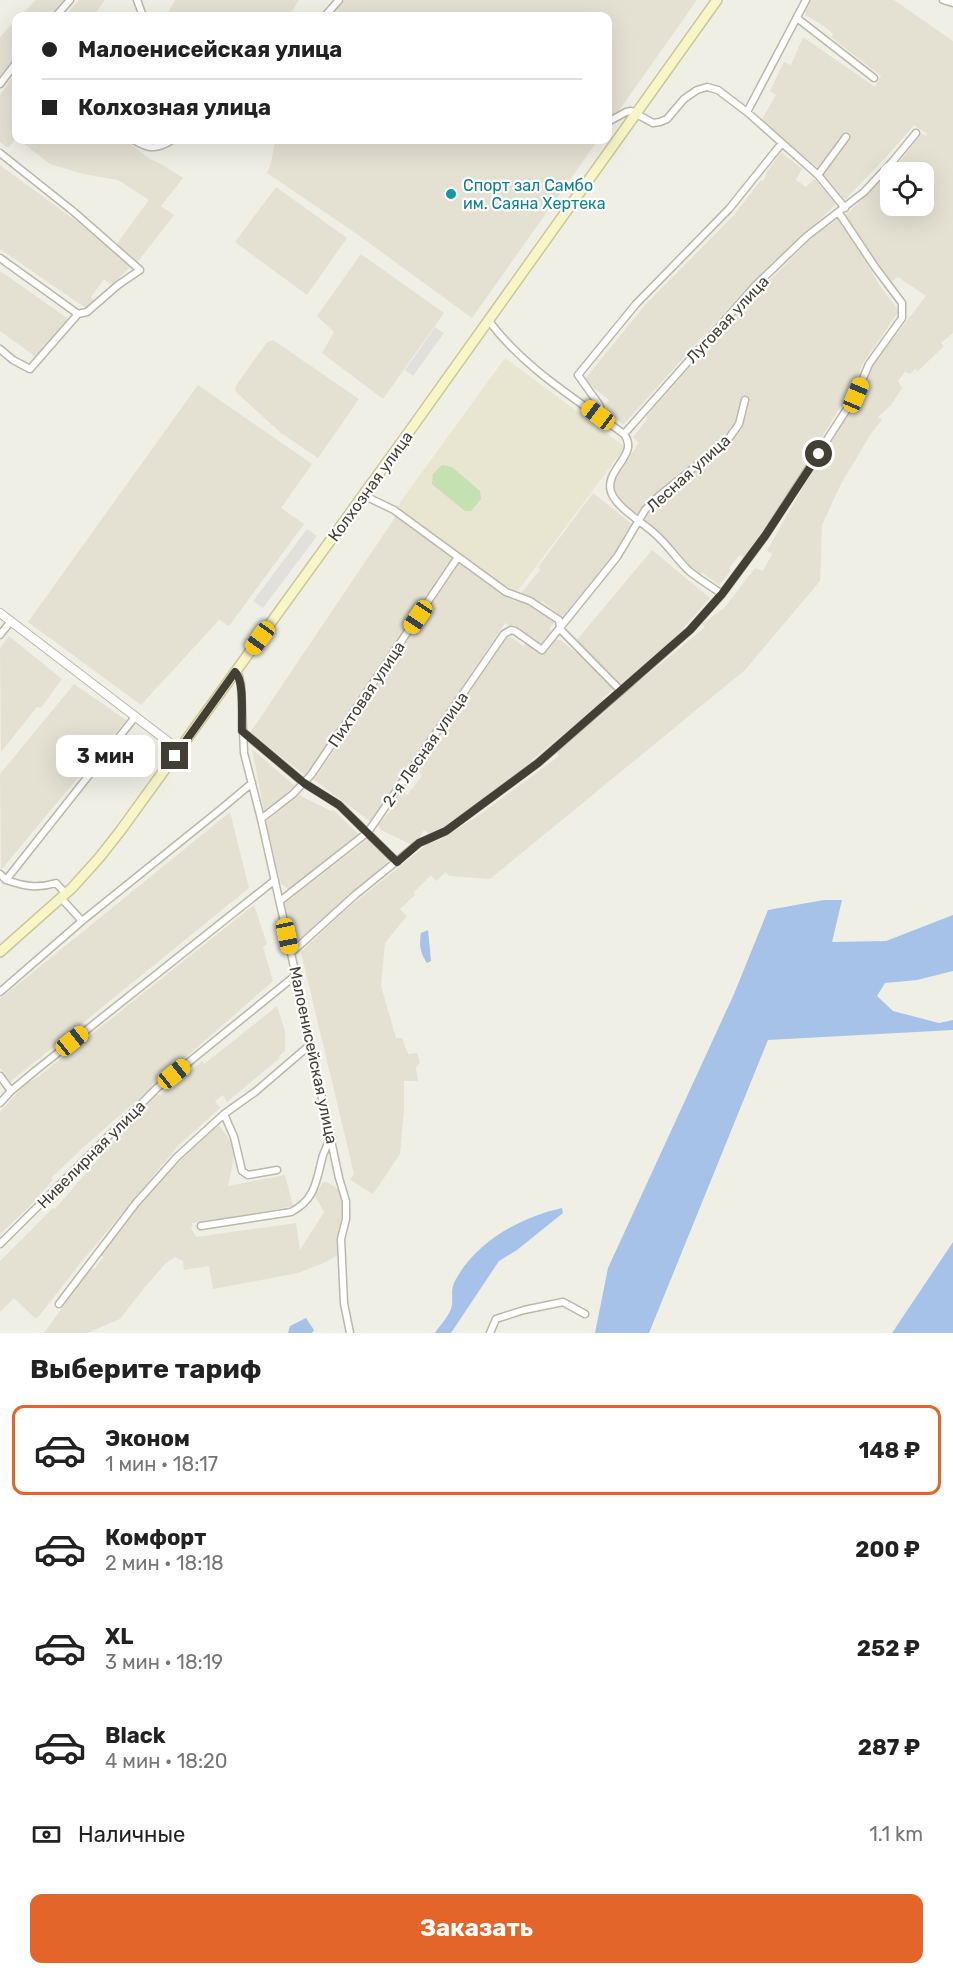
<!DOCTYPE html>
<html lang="ru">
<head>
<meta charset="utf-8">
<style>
  body { margin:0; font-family:Rubik,sans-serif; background:#f2f2f2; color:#222; height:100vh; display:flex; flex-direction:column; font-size:22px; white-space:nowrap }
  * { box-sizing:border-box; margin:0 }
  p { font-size:20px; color:#767676 }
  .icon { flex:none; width:33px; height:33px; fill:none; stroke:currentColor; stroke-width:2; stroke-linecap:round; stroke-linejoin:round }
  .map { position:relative; height:1333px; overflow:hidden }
  .details { display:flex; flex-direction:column; background:#fff; flex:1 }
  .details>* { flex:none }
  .top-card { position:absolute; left:12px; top:12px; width:600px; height:132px; border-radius:12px; box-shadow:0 6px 24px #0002; display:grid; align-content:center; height:132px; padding:0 30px; background:#fff }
  .fabs { position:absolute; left:880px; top:162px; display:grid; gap:12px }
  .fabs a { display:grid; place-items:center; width:54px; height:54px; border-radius:12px; background:#fff; box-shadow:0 6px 24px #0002; font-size:30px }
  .end { position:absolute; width:27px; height:27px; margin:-14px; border:8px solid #423f35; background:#fff; box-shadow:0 0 0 3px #fff }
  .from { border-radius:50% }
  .bubble { position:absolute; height:42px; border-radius:12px; background:#fff; box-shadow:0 6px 24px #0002; font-size:20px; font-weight:700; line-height:42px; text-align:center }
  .car { position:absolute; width:18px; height:36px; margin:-18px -9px; border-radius:8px; box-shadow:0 0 4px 2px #0007; background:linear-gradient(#f5c518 24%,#345 0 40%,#f5c518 0 76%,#345 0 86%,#f5c518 0) }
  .top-card b { display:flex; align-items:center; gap:21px; height:57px; font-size:22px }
  .top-card b+b { border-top:2px solid #e0e0e0 }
  .top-card i { width:15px; height:15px; background:#222 }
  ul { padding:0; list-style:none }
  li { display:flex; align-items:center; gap:18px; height:90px; margin:0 12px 9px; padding:0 18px; border:3px solid transparent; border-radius:12px }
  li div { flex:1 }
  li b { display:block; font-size:22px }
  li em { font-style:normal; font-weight:700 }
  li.current { border-color:#e36529 }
  li>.icon { width:54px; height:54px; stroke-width:1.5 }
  h2 { padding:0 30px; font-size:27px; line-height:72px }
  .pay { display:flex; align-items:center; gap:15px; height:66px; padding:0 30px; font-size:22px }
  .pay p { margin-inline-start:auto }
  .cta { display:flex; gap:12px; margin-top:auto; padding:12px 30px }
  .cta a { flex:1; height:69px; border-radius:12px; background:#e36529; color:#fff; font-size:24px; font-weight:700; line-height:69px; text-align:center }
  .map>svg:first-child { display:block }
</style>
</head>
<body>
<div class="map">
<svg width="953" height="1333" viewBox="0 0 953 1333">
  <rect width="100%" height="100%" fill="#f0efe5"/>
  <!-- residential -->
  <path fill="#e4e1d3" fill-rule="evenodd" d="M36 0H67L52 16H20Z
    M79 0H105L96 12 102 16H65Z
    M175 0H299L289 16H166Z
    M344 0H697L608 126V16H329Z
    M809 0H894L953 41V333L941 343 944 346 918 371 915 369 910 374 905 372 898 381 902 388 891 405 878 417 882 420 872 432 841 484 822 525 820 581 745 670 490 879 449 876 446 872 436 881 431 875 414 892 415 895 400 909 407 916 385 943 381 986 396 1038H402L408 1054 417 1053 420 1062 416 1068 418 1081H404V1110L400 1154 373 1194 350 1180 354 1174 301 952 342 913 430 842 438 841 475 818 559 756 556 751 604 713 629 690 705 627 702 624 724 608 755 568 763 571 772 554 767 551 817 462 865 390 862 385 873 364 926 296 898 277 891 282 876 264 844 217 898 164 921 133 925 136 927 134 914 125 888 155 844 201 821 177 850 139 843 134 819 169 761 121 776 95 770 91 784 62 791 65 803 37 875 87 881 76 831 37 833 34 824 26 805 15 806 13 803 10ZM891 172H924V206H891Z
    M16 20V57L0 76V37Z
    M16 72V138L9 147H6L0 142V95Z
    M19 140H130L133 146 150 159 163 165 183 178 161 206 174 215 136 264 115 246 149 200 118 180 83 174 50 164Z
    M275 140H598L472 318 354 232 267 173 271 163Z
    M781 152 802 169 796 180 806 187 814 179 837 203 742 293 623 425 604 407 609 400 584 380 646 304 734 215 761 180 763 181 765 178 766 173Z
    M0 165 106 243 130 267 112 285 104 279 91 297 94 301 87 309 0 249Z
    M276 187 347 238 307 295 235 242Z
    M840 217 880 286 899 311 863 363 855 383 856 386 837 412 787 495 744 557 740 555 729 568 731 571 719 585 702 572 699 575 616 496 614 486 616 477 639 443 633 437 647 419 646 417 734 317 732 315 754 294 755 295 815 235Z
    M361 254 444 313 383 399 322 353 334 332 317 316Z
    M0 271 70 320 36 357 0 331Z
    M273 340 359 399 318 458 281 433 236 392 235 387 257 356 267 342Z
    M198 385 312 464 281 508 304 524 229 626 219 620 141 705 28 622Z
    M593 493 632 524 613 556 566 617 560 616 542 601 540 603 520 594 540 570 538 567Z
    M396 516 453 557 306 776 250 733Z
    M652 550 710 598 671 642 621 685 576 641Z
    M460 562 514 601 519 598 543 610 555 622 549 628 554 633 543 647 505 623 371 822 314 780Z
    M9 636 62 679 41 708 37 707 1 752 0 648Z
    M511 637 523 646 528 643 541 654 554 639 560 640 577 653 579 652 606 678 614 689 602 698 604 701 532 760 534 764 490 792 491 794 432 836 424 830 420 837 412 845 381 830 378 825 396 804 394 802 403 792 407 795 422 776 419 771 443 737 440 735 507 638Z
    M74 684 126 720 1 870 0 774Z
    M252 749 295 786 264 812Z
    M299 795 331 811 334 810 358 834 288 892 287 888 281 884 266 822Z
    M230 812 249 888 10 1082 0 1068V999Z
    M368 839 390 860 296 944 284 904Z
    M254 905 267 944 263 947 273 981 87 1144 51 1178 53 1180 29 1207 0 1234V1112L27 1082 32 1081 43 1073Z
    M277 1006 285 1031V1051L279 1056 280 1058 227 1102 223 1095 215 1101 220 1108 178 1146 79 1265 39 1316 35 1318 14 1298 0 1312V1261L53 1208 55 1209 155 1093 161 1095 168 1088 171 1090 202 1061 204 1064Z
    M219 1125 233 1145 234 1157 228 1186 285 1175 293 1206 216 1221V1219L192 1223 193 1226 191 1228 196 1237 296 1223 300 1250 324 1212 315 1196 323 1182H327L340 1190 343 1202 338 1242 339 1254 326 1262 298 1273 213 1289 209 1266 184 1270 183 1261 175 1257 166 1263 144 1288 120 1319 87 1333H44L91 1268 94 1269 103 1257 101 1254 156 1186 188 1153Z"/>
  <!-- education -->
  <path fill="#e8e5d0" d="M505 358 625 447 517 592 503 585 396 508Z"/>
  <!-- green -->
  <path fill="#c3e1b1" d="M442 465 452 467 480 491 481 499 471 511H465L432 484 433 474Z"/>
  <!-- parking -->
  <path fill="#e2e0dd" d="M435 327 444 333 413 376 405 370Z
    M307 529 317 536 263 608 253 601Z"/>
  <!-- water -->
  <path fill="#a7c2e8" d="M824 900H842L832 942 886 941 953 915V971L917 980 885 983 877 996 893 1011 939 1023 953 1020V1030L768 1040 649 1333H595L608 1268 734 994 768 910Z
    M428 930 431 961 427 963C420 953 419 945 421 933Z
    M562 1208 563 1213 517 1250 499 1261 451 1333H435C440 1325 451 1314 452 1305 453 1293 450 1290 456 1279 477 1241 521 1217 562 1208Z
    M953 1242V1333H892Z
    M306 1318 314 1330 312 1333H288L290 1326Z"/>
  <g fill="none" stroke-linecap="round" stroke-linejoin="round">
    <defs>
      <path id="minor" d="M137 0 143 16
        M943 0 953 3
        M56 16 70 0
        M325 16 339 0
        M797 18 874 78
        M0 84 16 63
        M747 112 806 0
        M608 122 626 112 631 111 653 123 660 122 667 119 684 99 697 90 707 87 718 90 747 112 818 175 845 208
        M134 140C149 150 158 149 172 140
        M0 153 74 212 140 270 118 285 87 312 78 314 30 369 13 360 0 349
        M818 175 846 137
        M0 258 78 314
        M489 321C524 368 577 400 624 434 640 455 604 469 611 492 616 507 642 522 654 533 667 544 676 558 688 570 698 579 711 586 722 594
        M601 417 600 406 578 375 636 304 729 209 782 143
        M624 434 755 286 807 236 864 192 893 161 916 133
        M363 495 394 510 506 592 530 601 559 620 560 629 621 691
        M0 635 11 621
        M235 672 239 676 241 685 244 753 261 819 291 953
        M242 731 304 783 339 805 397 862
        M261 819 293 794 311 775 458 557
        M0 874 6 880 135 717
        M6 880C24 886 37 889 56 883L66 894
        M61 898 82 921
        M280 901 368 832 504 634 511 630 515 631 542 650 617 557 645 510 659 496 727 441 739 424 745 400
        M0 992 82 921 221 809 252 783
        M0 1076 11 1091
        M0 1103 11 1091 35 1071 275 880
        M224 1114 234 1137 242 1171 248 1175 277 1170
        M201 1226 291 1212C316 1199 316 1181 323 1155 326 1149 327 1143 332 1138
        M0 1244 157 1088 296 975
        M59 1304 136 1203 177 1157 224 1114 255 1092 311 1044
        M350 1333 344 1303 341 1239 346 1219V1201L339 1178 291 953 355 895 419 843 446 831 538 763 621 691 690 630 722 594 765 536 856 395 869 364 902 318V303L875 267 839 213
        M490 1333 496 1319 524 1310 563 1302 585 1314"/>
      <path id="tertiary" d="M0 613 179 750"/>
      <path id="secondary" d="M0 952 72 888 99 858 121 830 411 429 717 0"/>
    </defs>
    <!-- minor casing -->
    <use href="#minor" stroke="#bbb8a9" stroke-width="9"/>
    <!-- tertiary casing -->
    <use href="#tertiary" stroke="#bbb8a9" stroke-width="10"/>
    <!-- secondary casing -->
    <use href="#secondary" stroke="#ccc799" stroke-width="12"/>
    <!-- minor -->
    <use href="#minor" stroke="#fff" stroke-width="6"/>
    <!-- tertiary -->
    <use href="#tertiary" stroke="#fff" stroke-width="8"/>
    <!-- secondary -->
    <use href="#secondary" stroke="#f8f5c7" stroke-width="9"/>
  </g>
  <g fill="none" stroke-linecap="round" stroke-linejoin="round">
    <!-- route -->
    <path stroke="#423f35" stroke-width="8" d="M175 756 235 672C245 681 241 716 242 731L304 783 339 805 397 862 419 843 446 831 538 763 690 630 722 594 765 536 819 454"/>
  </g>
  <!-- markers -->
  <circle fill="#0f9aa8" stroke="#fff" stroke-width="2" cx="451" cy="194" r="6"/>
  <g text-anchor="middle" stroke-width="4.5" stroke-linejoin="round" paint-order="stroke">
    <!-- culture labels -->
    <g font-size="16" fill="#0d838f" stroke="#fff" text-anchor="start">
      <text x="463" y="191">Спорт зал Самбо<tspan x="463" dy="18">им. Саяна Хертека</tspan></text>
    </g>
    <!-- street labels -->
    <g font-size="16" fill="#423f35" stroke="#fff">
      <text transform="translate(727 319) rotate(-47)" y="6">Луговая улица</text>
      <text transform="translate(688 473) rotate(-42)" y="6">Лесная улица</text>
      <text transform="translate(370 486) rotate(-54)" y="6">Колхозная улица</text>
      <text transform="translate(366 694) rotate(-56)" y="6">Пихтовая улица</text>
      <text transform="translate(425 749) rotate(-55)" y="6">2-я Лесная улица</text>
      <text transform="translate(314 1055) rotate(78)" y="6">Малоенисейская улица</text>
      <text transform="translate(91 1154) rotate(-45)" y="6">Нивелирная улица</text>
    </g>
  </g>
</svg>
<div class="fabs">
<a><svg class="icon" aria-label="locate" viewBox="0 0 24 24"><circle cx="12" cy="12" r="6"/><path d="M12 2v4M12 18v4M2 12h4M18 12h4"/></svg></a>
</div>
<i class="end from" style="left:819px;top:454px"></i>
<i class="end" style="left:175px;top:756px"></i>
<div class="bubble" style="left:56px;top:735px;width:99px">3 мин</div>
<i class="car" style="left:856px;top:395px;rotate:23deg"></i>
<i class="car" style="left:598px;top:415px;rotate:307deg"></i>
<i class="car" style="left:418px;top:617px;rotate:214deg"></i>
<i class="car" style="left:260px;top:638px;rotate:216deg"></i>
<i class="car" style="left:287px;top:936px;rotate:168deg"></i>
<i class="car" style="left:72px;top:1041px;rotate:51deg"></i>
<i class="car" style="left:174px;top:1074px;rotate:51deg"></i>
<div class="top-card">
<b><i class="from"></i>Малоенисейская улица</b>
<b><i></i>Колхозная улица</b>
</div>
</div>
<section class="details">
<h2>Выберите тариф</h2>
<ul>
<li class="current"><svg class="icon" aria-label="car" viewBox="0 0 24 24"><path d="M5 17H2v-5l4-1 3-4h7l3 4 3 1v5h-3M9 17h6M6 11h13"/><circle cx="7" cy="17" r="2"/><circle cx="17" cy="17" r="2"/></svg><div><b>Эконом</b><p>1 мин · 18:17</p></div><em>148 ₽</em></li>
<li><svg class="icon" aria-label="car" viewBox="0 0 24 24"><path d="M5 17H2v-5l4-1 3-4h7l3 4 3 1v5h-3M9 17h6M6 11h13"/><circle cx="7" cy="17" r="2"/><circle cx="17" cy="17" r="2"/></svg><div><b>Комфорт</b><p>2 мин · 18:18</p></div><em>200 ₽</em></li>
<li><svg class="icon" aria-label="car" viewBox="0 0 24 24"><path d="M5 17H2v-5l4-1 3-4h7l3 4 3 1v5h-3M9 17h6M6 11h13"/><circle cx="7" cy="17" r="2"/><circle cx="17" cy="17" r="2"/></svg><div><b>XL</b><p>3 мин · 18:19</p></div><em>252 ₽</em></li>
<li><svg class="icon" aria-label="car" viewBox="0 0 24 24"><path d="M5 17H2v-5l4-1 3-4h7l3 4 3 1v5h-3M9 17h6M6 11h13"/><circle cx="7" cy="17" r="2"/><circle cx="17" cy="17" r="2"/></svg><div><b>Black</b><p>4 мин · 18:20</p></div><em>287 ₽</em></li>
</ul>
<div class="pay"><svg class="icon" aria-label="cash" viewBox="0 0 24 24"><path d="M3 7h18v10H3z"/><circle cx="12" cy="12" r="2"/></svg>Наличные<p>1.1 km</p></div>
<div class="cta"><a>Заказать</a></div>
</section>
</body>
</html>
